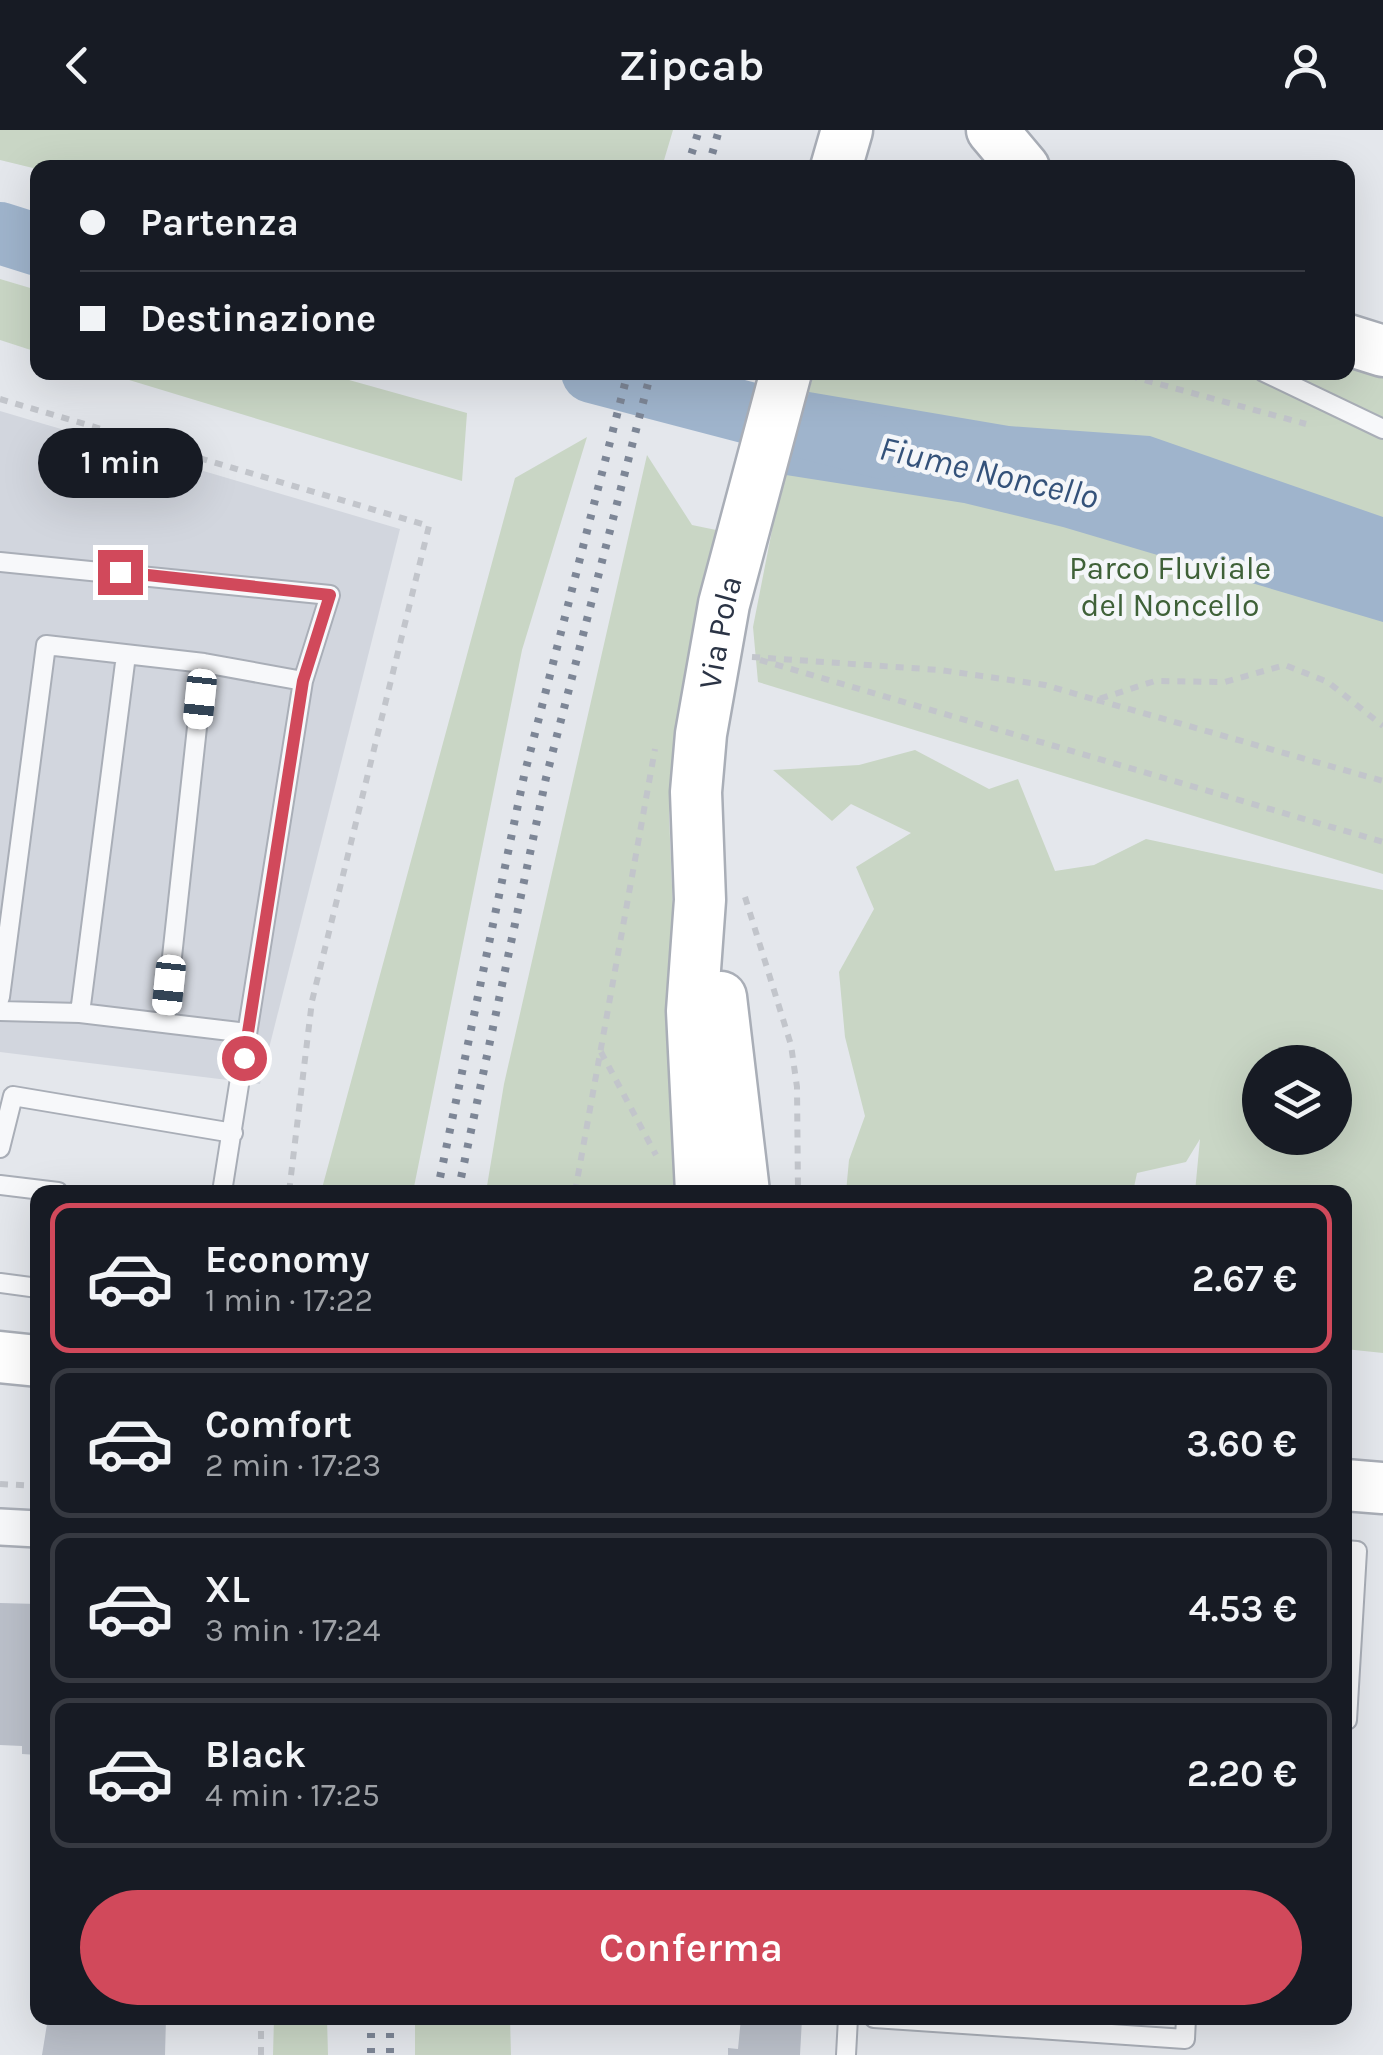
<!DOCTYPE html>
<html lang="it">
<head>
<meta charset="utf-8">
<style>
  body { margin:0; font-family:Karla,sans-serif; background:#242831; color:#f1f3f6; height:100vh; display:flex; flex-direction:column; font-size:38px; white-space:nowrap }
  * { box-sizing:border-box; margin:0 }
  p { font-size:32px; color:#9ea1a6 }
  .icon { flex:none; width:55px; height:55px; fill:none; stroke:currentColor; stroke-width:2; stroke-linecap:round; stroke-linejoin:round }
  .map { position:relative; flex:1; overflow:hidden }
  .details { position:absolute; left:30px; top:1055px; width:1322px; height:840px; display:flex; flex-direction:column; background:#171b24; border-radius:20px; box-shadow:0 10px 40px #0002 }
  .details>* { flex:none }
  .guide { position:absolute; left:30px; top:30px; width:1325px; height:220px; border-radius:20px; box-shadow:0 10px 40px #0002; display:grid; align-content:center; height:220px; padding:0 50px; background:#171b24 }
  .tools { position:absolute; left:1242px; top:915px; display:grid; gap:20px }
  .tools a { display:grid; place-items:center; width:110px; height:110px; border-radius:50%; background:#171b24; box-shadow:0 10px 40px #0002; font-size:50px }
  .end { position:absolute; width:45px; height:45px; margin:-22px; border:12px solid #d1495b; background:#fff; box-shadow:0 0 0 5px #fff }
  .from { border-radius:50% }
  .bubble { position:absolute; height:70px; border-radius:35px; background:#171b24; box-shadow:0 10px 40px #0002; font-size:32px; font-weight:600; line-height:70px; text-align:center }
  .car { position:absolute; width:30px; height:60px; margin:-30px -15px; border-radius:12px; box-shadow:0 0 8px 2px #0007; background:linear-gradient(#fff 24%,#345 0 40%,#fff 0 76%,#345 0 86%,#fff 0) }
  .guide b { display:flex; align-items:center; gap:35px; height:95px; font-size:38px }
  .guide b+b { border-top:2px solid #363941 }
  .guide i { width:25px; height:25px; background:#f1f3f6 }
  ul { padding:18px 0 0; list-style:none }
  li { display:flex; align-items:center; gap:30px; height:150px; margin:0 20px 15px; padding:0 30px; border:5px solid #363941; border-radius:20px }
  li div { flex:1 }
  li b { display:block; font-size:38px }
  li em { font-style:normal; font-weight:600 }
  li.selected { border-color:#d1495b }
  li>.icon { width:90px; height:90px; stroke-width:1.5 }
  .primary-button { display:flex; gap:20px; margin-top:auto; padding:20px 50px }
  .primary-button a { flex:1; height:115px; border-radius:60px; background:#d1495b; color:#fff; font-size:40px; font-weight:600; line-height:115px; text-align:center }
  header { display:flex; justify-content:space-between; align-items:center; height:130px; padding:0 50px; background:#171b24; font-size:45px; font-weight:600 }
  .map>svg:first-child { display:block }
</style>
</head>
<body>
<header><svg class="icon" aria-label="back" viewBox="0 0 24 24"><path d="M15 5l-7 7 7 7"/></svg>Zipcab<svg class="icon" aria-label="person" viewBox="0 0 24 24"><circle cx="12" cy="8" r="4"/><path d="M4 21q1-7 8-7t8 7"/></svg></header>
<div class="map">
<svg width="1383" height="1925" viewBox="0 0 1383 1925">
  <rect width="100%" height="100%" fill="#e4e7ec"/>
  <!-- built -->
  <path fill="#d2d6de" d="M0 281 400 399 260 954 0 922Z"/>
  <!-- green -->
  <path fill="#c9d6c5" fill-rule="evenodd" d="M0 0H673L662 37 37 39 0 30Z
    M0 149 37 160V222L0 210Z
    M1348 230 1383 240V744L758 552 753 497 774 390 814 243 1348 242Z
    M106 243H324L467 283 462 351Z
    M587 307 522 520 413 1062H321L515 348Z
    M647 325 692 395 721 401 688 531 669 684 683 1023 680 1062H486L504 954Z
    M915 620 989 659 1018 649 1055 741 1094 735 1146 709 1383 760V1223L1345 1219V1062H1195L1200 1009 1186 1032 1137 1043 1133 1062H846L849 1030 865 986 845 907 839 842 874 779 856 737 911 703 851 674 832 691 773 640 859 635ZM1260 932H1335V1008H1260Z
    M274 1888H327L328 1925H273Z
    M415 1888H510L511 1925H415Z"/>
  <!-- water -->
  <path fill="#9fb4cc" d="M809 262 1009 296 1150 306 1383 387V492L1063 397 964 373 786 345Z"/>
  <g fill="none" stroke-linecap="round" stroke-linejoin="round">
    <!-- river -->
    <path stroke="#9fb4cc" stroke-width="62" d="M0 103 38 115
      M592 242 883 318"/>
  </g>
  <!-- building -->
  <path fill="#bbc0ca" d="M0 1473 38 1474V1625L22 1624V1616L0 1615Z
    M48 1888H166L165 1925H42Z
    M741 1888H762L761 1893 781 1894V1888L802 1889 800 1925H728V1918L738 1919Z"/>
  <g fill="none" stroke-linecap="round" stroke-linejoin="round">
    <defs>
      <path id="service" d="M1264 242 1383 299
        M0 432 330 465 303 551
        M0 867 46 515 204 533 303 551 222 1062
        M0 881 80 883 247 903
        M80 883 126 525
        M165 891 204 533
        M0 1018 13 966 233 1003
        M0 1055 58 1062
        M0 1153 38 1158
        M1345 1420 1357 1421 1347 1590
        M874 1888 1185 1909 1186 1888
        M846 1925 848 1888"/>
      <path id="minor" d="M0 1397 38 1399"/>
      <g id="secondary">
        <path d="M992 0 1024 38"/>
        <path d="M836 38 847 0"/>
        <path d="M1348 210 1383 221"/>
        <path d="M721 867 744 1062"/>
        <path id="s1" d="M701 1062 692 881 700 770 696 662 701 604 724 474 786 242"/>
        <path d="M0 1227 38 1231"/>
        <path d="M1345 1355 1383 1358"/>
      </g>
    </defs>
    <!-- service casing -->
    <use href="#service" stroke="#a9aeb7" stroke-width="22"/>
    <!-- minor casing -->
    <use href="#minor" stroke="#a9aeb7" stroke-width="40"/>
    <!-- secondary casing -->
    <use href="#secondary" stroke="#a9aeb7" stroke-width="55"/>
    <!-- path -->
    <path stroke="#c2c5cb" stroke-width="6" stroke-dasharray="8 8" stroke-linecap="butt" d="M1132 242 1137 248 1306 294
      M0 269 429 396 312 871 289 1062
      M752 527 940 540 1045 555 1096 570 1155 551 1225 552 1285 535 1328 552 1383 596
      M760 530 1383 712
      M1097 570 1383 651
      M745 767 791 915 797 957 798 1062
      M601 922 656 1025
      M575 1062 655 619
      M0 1354 38 1356
      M261 1925V1888"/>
    <!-- service -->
    <use href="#service" stroke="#f7f8fa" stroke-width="18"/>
    <!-- minor -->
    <use href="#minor" stroke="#f7f8fa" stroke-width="35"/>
    <!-- secondary -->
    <use href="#secondary" stroke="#fff" stroke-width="50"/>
    <!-- rail -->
    <path stroke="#7d8696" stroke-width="8" stroke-dasharray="5 10" stroke-linecap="butt" d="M687 38 699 0
      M708 38 719 0
      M437 1062 524 646 628 242
      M458 1062 546 648 651 242
      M371 1888V1925
      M390 1888V1925"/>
  </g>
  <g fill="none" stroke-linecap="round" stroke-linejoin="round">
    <!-- route -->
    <path stroke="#d1495b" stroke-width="12" d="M120 442 330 465 303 551 244 928"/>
  </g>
  <g text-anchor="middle" stroke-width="9" stroke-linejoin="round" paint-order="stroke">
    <!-- park labels -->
    <g font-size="32" fill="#3f6138" stroke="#f4f6f9">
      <text x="1170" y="449">Parco Fluviale<tspan x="1170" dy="37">del Noncello</tspan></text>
    </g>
    <!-- street labels -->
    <g font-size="32" fill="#2b3445" stroke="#f4f6f9">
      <text dy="11" stroke="none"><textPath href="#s1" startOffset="562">Via Pola</textPath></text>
    </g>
    <!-- water labels -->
    <g font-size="35" font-style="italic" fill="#34527a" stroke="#f4f6f9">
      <text transform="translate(989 342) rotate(13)" y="12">Fiume Noncello</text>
    </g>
  </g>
</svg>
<div class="tools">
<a><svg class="icon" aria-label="layers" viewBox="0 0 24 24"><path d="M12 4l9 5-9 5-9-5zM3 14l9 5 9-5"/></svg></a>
</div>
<i class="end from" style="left:244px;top:928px"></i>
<i class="end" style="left:120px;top:442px"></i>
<div class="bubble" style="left:38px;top:298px;width:165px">1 min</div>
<i class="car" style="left:200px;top:569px;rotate:186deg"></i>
<i class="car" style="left:169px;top:855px;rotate:186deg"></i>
<div class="guide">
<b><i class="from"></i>Partenza</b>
<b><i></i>Destinazione</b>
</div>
<section class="details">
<ul>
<li class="selected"><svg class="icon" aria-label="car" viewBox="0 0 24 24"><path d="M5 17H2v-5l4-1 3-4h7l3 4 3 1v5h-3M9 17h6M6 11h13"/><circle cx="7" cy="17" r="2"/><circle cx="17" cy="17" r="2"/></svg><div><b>Economy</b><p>1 min · 17:22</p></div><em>2.67 €</em></li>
<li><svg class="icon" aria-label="car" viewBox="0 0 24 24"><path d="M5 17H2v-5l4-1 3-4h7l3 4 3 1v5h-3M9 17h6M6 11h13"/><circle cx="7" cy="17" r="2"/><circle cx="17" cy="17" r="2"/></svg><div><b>Comfort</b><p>2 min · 17:23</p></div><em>3.60 €</em></li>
<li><svg class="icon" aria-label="car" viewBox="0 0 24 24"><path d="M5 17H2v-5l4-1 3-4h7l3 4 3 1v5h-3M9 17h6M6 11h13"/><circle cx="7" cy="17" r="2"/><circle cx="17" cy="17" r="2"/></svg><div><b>XL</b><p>3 min · 17:24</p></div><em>4.53 €</em></li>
<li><svg class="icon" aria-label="car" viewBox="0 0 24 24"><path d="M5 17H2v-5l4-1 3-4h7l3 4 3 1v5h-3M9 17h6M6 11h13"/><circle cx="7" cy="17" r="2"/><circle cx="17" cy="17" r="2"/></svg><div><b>Black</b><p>4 min · 17:25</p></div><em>2.20 €</em></li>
</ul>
<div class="primary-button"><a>Conferma</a></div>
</section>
</div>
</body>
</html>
